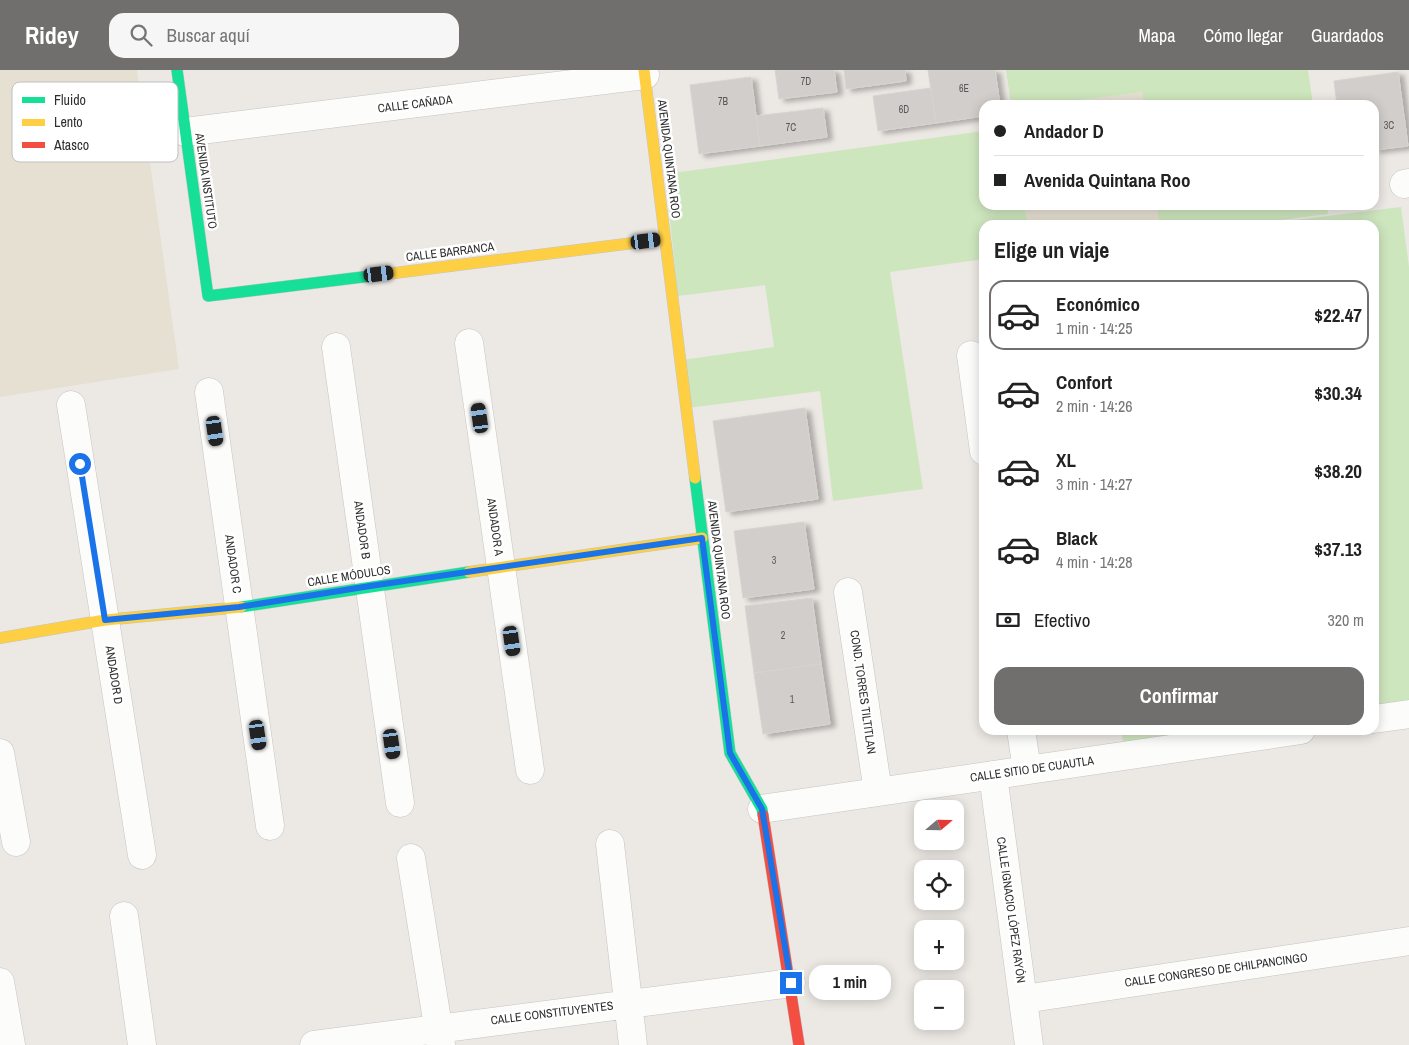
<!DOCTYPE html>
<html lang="es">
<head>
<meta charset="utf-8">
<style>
  body { margin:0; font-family:"Archivo Narrow",sans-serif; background:#f6f6f6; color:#222; height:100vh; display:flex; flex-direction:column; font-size:19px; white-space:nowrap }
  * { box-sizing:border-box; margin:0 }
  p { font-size:16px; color:#767676 }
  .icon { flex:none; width:28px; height:28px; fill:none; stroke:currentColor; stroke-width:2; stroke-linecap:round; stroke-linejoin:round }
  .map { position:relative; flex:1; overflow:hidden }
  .side { position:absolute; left:979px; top:150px; width:400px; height:515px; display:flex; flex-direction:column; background:#fff; border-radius:15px; box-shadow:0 2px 12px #0003 }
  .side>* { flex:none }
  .top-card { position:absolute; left:979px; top:30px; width:400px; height:110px; border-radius:15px; box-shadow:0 2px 12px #0003; display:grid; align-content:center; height:110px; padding:0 15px; background:#fff }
  .needle { width:32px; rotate:70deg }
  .controls { position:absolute; left:914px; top:730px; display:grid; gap:10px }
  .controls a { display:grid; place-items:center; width:50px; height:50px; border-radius:10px; background:#fff; box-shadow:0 2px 12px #0003; font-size:25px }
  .end { position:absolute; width:22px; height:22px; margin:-11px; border:6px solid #1a73e8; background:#fff; box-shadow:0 0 0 2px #fff }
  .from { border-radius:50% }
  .bubble { position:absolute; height:35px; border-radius:15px; background:#fff; box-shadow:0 2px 12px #0003; font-size:16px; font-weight:700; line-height:35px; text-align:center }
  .car { position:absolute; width:15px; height:30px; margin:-15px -8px; border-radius:6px; box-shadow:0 0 4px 1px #0007; background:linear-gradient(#222 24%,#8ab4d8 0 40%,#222 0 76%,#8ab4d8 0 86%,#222 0) }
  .top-card b { display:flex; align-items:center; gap:18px; height:48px; font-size:19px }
  .top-card b+b { border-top:1px solid #e0e0e0 }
  .top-card i { width:12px; height:12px; background:#222 }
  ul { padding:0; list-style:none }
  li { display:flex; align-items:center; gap:15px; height:70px; margin:0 10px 8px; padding:0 5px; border:2px solid transparent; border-radius:15px }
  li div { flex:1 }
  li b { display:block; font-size:19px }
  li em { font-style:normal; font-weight:700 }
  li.active { border-color:#706f6e }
  li>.icon { width:45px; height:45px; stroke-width:1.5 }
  h2 { padding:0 15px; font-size:22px; line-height:60px }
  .pay { display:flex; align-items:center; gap:12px; height:55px; padding:0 15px; font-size:19px }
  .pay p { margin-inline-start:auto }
  .cta { display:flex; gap:10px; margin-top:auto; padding:10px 15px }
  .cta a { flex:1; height:58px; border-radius:15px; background:#706f6e; color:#fff; font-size:20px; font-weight:700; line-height:58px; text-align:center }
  header { display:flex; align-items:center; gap:30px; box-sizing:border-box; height:70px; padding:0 25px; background:#706f6e; color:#fff }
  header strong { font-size:24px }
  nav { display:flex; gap:28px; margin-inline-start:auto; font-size:18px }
  .search { width:350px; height:45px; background:#f6f6f6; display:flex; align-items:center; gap:12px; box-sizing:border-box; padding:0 18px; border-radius:15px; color:#767676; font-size:19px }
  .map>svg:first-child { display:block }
</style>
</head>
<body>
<header>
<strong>Ridey</strong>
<div class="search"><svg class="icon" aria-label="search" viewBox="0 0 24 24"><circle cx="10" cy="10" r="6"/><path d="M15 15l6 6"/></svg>Buscar aquí</div>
<nav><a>Mapa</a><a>Cómo llegar</a><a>Guardados</a></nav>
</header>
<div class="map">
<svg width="1409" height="975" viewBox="0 0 1409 975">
  <defs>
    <filter id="shadow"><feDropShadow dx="5.5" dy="3" stdDeviation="2.5" flood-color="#0004"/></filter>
  </defs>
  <rect width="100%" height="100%" fill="#ece8e4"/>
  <!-- education -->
  <path fill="#e6e0d3" d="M0 0H137L179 299 0 327Z
    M1142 22 1144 35H1043Z
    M1025 135H1157L1159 155H1027Z"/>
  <!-- green -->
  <path fill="#cee6be" d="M1006 0H1308L1313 35H1144L1142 22 1043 35H1011Z
    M984 61V135H1025L1027 155H984V189L890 202 923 419 833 431 820 321 688 338 682 290 774 277 765 215 678 226 665 104Z
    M1157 135H1327L1328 144 1244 155H1159Z
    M1401 137 1409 197V642L1374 645V155H1254Z
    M1121 660H1233L1123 672Z"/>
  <!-- building -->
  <path fill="#d1cecb" stroke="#d7d4d0" filter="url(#shadow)" d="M775 0H834L837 22 779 29Z
    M844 0H905L906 11 846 19Z
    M928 0H995L1000 35H984V46L936 53Z
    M1398 2 1408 76 1374 80V35H1337L1334 11Z
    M751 7 760 76 699 84 690 15Z
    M931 18 936 53 878 61 873 26Z
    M823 38 827 67 760 76 756 46Z
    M805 338 818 429 726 442 713 351Z
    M804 452 814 519 743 528 734 461Z
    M812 528 821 594 754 603 745 536Z
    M821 594 830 654 763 664 754 603Z"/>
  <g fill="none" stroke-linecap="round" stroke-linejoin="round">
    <defs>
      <path id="street" d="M185 62 645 5
        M1404 114 1409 113
        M469 273 530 700
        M336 277 400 733
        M971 285 984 381
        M209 322 270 756
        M71 335 142 785
        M848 522 878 722
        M1374 649 1409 644
        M1021 660 1027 700
        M0 683 16 772
        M993 705 1029 975
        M762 739 1301 660
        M610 774 633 975
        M411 788 441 975
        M124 846 142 975
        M0 912 11 975
        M1024 929 1409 871
        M314 975 791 913"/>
      <path id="fast" d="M177 0 208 226 387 204
        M695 408 730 683 762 739 763 745
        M241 537 469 502"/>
      <path id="slow" d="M644 0 695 408
        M387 204 665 169
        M469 502 702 468
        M0 568 105 550 241 537"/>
      <path id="jam" d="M763 745 799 975"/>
    </defs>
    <!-- street casing -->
    <use href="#street" stroke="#c5c4c5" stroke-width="29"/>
    <!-- fast casing -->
    <use href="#fast" stroke="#c5c4c5" stroke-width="12"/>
    <!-- slow casing -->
    <use href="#slow" stroke="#c5c4c5" stroke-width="12"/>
    <!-- jam casing -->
    <use href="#jam" stroke="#c5c4c5" stroke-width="12"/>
    <!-- street -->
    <use href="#street" stroke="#fcfcfb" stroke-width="28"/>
    <!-- fast -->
    <use href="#fast" stroke="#16e098" stroke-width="11"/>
    <!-- slow -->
    <use href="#slow" stroke="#ffcf43" stroke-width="11"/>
    <!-- jam -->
    <use href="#jam" stroke="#f24e42" stroke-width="11"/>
  </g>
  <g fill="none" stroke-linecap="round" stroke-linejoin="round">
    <!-- route -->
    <path stroke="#1a73e8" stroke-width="6" d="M80 394 105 550 239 537 370 516 702 468 730 683 762 739 791 913"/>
  </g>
  <g text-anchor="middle" stroke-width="5" stroke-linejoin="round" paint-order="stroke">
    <!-- number labels -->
    <g font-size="10" fill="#585857">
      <text x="806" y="15">7D</text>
      <text x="964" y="22">6E</text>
      <text x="723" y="35">7B</text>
      <text x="904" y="43">6D</text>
      <text x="1389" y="59">3C</text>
      <text x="791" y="61">7C</text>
      <text x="774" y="494">3</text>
      <text x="783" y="569">2</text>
      <text x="792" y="633">1</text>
    </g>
    <!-- street labels -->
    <g font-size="12" fill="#2e2e2e" stroke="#fff">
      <text transform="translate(415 34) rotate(-7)" y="4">CALLE CAÑADA</text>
      <text transform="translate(669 89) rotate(83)" y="4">AVENIDA QUINTANA ROO</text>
      <text transform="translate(206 111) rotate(82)" y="4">AVENIDA INSTITUTO</text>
      <text transform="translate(450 182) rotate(-7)" y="4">CALLE BARRANCA</text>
      <text transform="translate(495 457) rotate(82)" y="4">ANDADOR A</text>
      <text transform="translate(362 460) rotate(82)" y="4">ANDADOR B</text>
      <text transform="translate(719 490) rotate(83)" y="4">AVENIDA QUINTANA ROO</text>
      <text transform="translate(233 494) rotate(82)" y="4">ANDADOR C</text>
      <text transform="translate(349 506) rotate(-9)" y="4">CALLE MÓDULOS</text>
      <text transform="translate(114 605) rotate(81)" y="4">ANDADOR D</text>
      <text transform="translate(863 622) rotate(82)" y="4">COND. TORRES TILTITLAN</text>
      <text transform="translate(1032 699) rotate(-8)" y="4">CALLE SITIO DE CUAUTLA</text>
      <text transform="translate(1011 840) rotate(82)" y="4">CALLE IGNACIO LÓPEZ RAYÓN</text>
      <text transform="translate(1216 900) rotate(-8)" y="4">CALLE CONGRESO DE CHILPANCINGO</text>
      <text transform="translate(552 943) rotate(-7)" y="4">CALLE CONSTITUYENTES</text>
    </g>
  </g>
  <!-- legend -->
  <rect x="12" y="12" width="166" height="80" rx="8" fill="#fff" stroke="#c0c0c0" stroke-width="1"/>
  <rect x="22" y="27" width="23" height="6" fill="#16e098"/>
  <rect x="22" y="49" width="23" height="7" fill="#ffcf43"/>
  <rect x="22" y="72" width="23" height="6" fill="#f24e42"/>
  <g font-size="14" fill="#2e2e2e">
    <text x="54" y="35">Fluido</text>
    <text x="54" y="57">Lento</text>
    <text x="54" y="80">Atasco</text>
  </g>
</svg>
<div class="controls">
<a><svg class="needle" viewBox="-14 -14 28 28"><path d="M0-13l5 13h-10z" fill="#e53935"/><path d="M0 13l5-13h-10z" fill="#767676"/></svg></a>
<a><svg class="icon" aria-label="locate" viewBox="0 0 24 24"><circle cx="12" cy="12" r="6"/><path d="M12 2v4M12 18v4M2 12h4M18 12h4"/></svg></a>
<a>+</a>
<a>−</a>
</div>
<i class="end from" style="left:80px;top:394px"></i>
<i class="end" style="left:791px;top:913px"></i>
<div class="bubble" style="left:809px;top:895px;width:82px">1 min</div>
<i class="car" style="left:646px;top:171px;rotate:83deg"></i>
<i class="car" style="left:379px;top:204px;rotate:83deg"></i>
<i class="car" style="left:480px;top:348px;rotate:352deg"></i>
<i class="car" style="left:215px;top:361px;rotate:172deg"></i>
<i class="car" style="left:512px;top:571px;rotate:172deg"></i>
<i class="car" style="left:258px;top:665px;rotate:172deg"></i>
<i class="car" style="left:392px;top:674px;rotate:172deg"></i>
<div class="top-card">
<b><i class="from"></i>Andador D</b>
<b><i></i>Avenida Quintana Roo</b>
</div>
<section class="side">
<h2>Elige un viaje</h2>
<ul>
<li class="active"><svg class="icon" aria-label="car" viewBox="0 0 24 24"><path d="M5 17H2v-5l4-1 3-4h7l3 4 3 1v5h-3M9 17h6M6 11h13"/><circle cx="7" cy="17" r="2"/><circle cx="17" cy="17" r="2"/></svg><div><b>Económico</b><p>1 min · 14:25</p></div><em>$22.47</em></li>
<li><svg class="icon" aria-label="car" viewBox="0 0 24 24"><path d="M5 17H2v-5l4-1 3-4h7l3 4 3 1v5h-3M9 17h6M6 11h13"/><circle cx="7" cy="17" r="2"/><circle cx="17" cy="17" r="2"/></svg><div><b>Confort</b><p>2 min · 14:26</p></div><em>$30.34</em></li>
<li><svg class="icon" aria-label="car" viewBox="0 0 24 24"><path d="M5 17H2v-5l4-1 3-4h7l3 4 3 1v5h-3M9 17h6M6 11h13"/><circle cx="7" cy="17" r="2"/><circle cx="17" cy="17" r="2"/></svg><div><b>XL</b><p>3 min · 14:27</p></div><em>$38.20</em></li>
<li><svg class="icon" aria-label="car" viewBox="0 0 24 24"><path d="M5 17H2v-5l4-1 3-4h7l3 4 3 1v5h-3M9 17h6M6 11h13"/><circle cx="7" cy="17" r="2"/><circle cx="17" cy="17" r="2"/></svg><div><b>Black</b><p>4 min · 14:28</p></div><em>$37.13</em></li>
</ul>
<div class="pay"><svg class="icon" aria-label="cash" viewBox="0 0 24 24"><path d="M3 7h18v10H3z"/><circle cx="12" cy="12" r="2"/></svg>Efectivo<p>320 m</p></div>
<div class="cta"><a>Confirmar</a></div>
</section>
</div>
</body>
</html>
